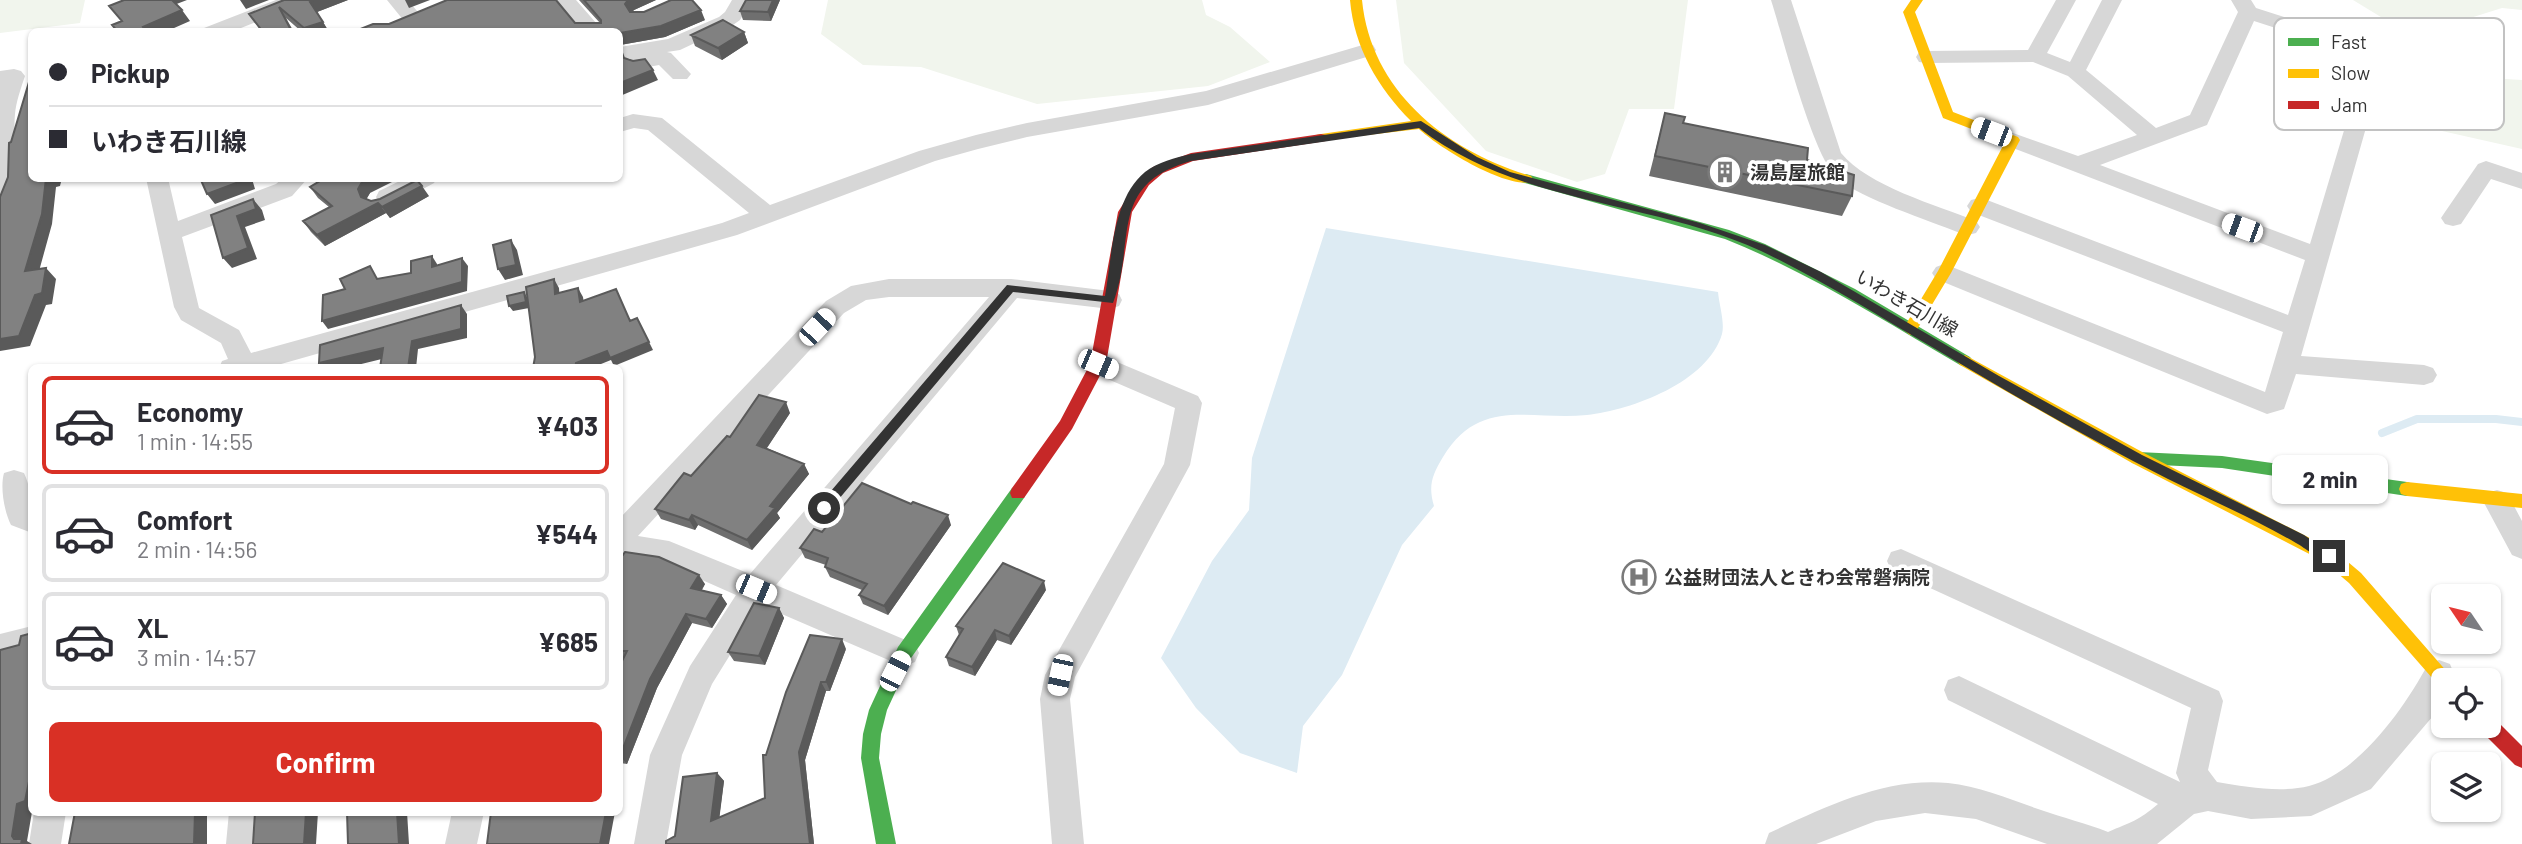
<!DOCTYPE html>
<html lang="en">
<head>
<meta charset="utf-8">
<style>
  body { margin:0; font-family:Barlow,"Noto Sans JP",sans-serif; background:#f7f7f7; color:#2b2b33; height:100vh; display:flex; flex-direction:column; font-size:26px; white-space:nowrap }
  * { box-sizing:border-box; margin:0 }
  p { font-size:23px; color:#7c7c81 }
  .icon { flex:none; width:38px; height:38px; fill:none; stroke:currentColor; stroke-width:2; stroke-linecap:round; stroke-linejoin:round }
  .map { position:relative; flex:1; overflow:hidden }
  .side { position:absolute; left:28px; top:364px; width:595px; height:452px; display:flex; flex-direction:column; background:#fff; border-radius:10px; box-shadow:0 2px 5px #0004 }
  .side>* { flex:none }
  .hud { position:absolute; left:28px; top:28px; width:595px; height:154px; border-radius:10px; box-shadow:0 2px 5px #0004; display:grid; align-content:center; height:154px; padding:0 21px; background:#fff }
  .needle { width:46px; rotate:305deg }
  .buttons { position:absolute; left:2431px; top:584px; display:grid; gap:14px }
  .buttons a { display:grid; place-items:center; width:70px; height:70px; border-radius:10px; background:#fff; box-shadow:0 2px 5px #0004; font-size:35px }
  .end { position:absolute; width:32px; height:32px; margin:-16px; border:9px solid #333; background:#fff; box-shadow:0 0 0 4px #fff }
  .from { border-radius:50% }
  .bubble { position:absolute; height:49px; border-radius:10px; background:#fff; box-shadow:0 2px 5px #0004; font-size:23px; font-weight:700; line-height:49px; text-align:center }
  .car { position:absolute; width:21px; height:42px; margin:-21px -10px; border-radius:9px; box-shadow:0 0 5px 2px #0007; background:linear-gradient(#fff 24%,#345 0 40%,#fff 0 76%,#345 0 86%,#fff 0) }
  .hud b { display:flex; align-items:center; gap:24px; height:66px; font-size:26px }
  .hud b+b { border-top:2px solid #e1e1e2 }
  .hud i { width:18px; height:18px; background:#2b2b33 }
  ul { padding:12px 0 0; list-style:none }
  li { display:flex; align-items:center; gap:21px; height:98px; margin:0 14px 10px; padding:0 7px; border:4px solid #e1e1e2; border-radius:10px }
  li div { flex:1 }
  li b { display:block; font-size:26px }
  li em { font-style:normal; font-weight:700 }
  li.current { border-color:#d93025 }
  li>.icon { width:63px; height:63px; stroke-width:1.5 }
  .cta { display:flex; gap:14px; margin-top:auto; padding:14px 21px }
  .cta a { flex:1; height:80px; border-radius:10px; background:#d93025; color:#fff; font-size:28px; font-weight:700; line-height:80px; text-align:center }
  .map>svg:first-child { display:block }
</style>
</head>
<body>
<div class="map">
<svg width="2522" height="844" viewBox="0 0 2522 844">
  <rect width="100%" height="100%" fill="#fff"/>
  <!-- green -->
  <path fill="#f1f5ed" d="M0 0H85L80 23 0 33Z
    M828 0H1202L1206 15 1230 27 1270 62 1208 86 1037 104 921 67 863 65 821 34Z
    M1396 0H1688L1674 109H1629L1605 174 1577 182 1486 151 1404 63Z
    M2353 0H2522V10L2502 8 2448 25 2489 78 2522 80V149L2442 131 2417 39Z"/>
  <!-- water -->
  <path fill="#ddebf3" d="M1326 228 1718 292C1719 304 1725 323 1722 334 1708 382 1632 410 1587 415 1530 421 1480 396 1443 457 1432 475 1428 486 1434 506L1402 545 1342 675 1303 726 1297 773 1240 753 1196 708 1161 658 1212 561 1249 510 1252 458Z"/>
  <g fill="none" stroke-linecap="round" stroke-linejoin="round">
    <!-- stream -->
    <path stroke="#ddebf3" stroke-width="8" d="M2382 433 2417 419H2496L2522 422"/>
    <!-- street -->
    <path fill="#d7d7d7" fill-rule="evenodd" d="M276 0H304L301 4 231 32H201L204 28Z
      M387 0H408L434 32H413Z
      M555 0H576L604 32H582Z
      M732 0H752L740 20 733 25 680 50 667 52 671 53 691 74 687 79H673L659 65 638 69 631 67 628 62 630 58 620 59V47L668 39 719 17 725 12Z
      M1771 0H1791L1841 153C1868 186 1936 205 1976 221L1980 227 1976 233 1968 235 1960 233C1928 220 1862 199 1838 179 1813 158 1783 37 1771 0Z
      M2056 0H2076L2047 53 2070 62 2102 0H2122L2086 70 2156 128 2190 115 2238 12 2231 0H2251L2256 8 2384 49 2387 54 2301 356 2424 365 2433 368 2437 375 2433 382 2424 385 2296 374 2284 409 2267 414 1936 279 1932 273 1936 267 1944 264 1952 267 2265 392 2283 332 1971 212 1967 206 1971 200 1979 198 1987 200 2288 315 2305 260 2005 145 2002 140 2005 135 2013 133 2078 156 2137 135 2068 76 2033 62 1926 63 1919 62 1916 57 1919 52 1926 51 2028 50ZM2254 21 2366 57 2310 244 2100 165 2207 125Z
      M1366 44 1373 45 1376 50 1373 55 1208 105 1027 137 978 149 935 161 737 235 267 368H219L222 361 228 359 221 343 181 320 174 307 146 178H168L178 221 276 184 283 178H308L292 196 182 237 199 308 239 330 251 353 722 223 749 213 648 130 634 128 620 132V118L633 114 662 118 770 205 919 151 976 135 1027 123 1206 91Z
      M14 69 21 71 25 76C21 88 16 102 15 114 12 144 24 182 8 210L0 212V71Z
      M2486 161 2522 173V189L2491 179 2461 224 2453 226 2445 224 2441 218 2445 212 2478 164Z
      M406 178H437L434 183C418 191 397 208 379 203L376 197 379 191Z
      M889 279H1011L1110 291 1119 294 1122 300 1119 306 1110 309 1017 298 776 585 915 644 919 653 915 662 904 666 893 662 761 605 712 684 682 755 666 844H634L650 755 690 666 736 595 666 564 620 557V518L826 301 851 286ZM889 297H989L750 574 669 541 638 536 844 313 866 300Z
      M1098 354 1198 396 1202 403 1190 465 1075 677 1070 699 1084 844H1052L1040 699 1045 675 1164 464 1175 408 1089 371 1085 364 1089 357Z
      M14 470 24 473C33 492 32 513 32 533L11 525C4 511 0 487 4 473Z
      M2497 490 2507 493 2522 521V559L2512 555 2483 501 2487 493Z
      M1901 549 2219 691 2223 701 2208 770 2217 782C2245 787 2282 793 2309 786 2359 773 2405 707 2428 664L2439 660 2450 664 2454 674 2451 681H2443V696L2433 716 2371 789 2311 816 2251 819 2208 811 2194 814 2157 844H2047L1976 819 1925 813 1876 821 1816 844H1765L1769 833C1825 807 1885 777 1948 783 1980 786 2011 800 2041 810 2063 818 2086 823 2108 832 2131 822 2138 821 2158 804L1948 700 1944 690 1948 680 1959 676 2180 782 2176 773 2191 708 1891 570 1887 561 1891 552Z
      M32 626V652L0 660V634Z
      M34 812H66L61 844H29Z
      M229 812H261L258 844H226Z
      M452 812H484L477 844H445Z"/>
    <!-- fast -->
    <path fill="#4caf50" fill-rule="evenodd" d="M1526 174 1729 230 1765 244 1855 289 1970 357 1973 361 1965 367 1960 365C1883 320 1808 272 1725 239L1521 182 1519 179 1521 176Z
      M2138 452 2222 456 2407 482 2413 484 2415 489 2413 494 2407 496 2222 468 2138 464 2132 463 2130 458 2132 453Z
      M1018 486 1024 488 1026 493 1024 498 911 658 887 710 881 734 879 758 896 844H876L861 758 863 734 869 710 898 647 1012 488Z"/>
    <!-- slow -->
    <path fill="#ffc107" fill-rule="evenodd" d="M1350 0H1362C1371 92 1447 151 1531 176L1533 179 1531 182C1504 188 1438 147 1419 129L1316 141V135L1321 134 1411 121C1378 88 1354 47 1350 0Z
      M1911 0H1923L1915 12 1953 112 2018 137 2020 140 1951 273 1915 333 1910 335 1903 329 1938 271 2005 142 1943 118 1903 12Z
      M1965 355 2144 453 2335 551 2361 573 2455 681H2443V688L2440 687 2349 583 2323 561 2132 463 1960 365 1957 361Z
      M2407 482 2522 494V508L2407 496 2401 494 2399 489 2401 484Z"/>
    <!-- jam -->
    <path fill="#c62828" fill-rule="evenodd" d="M1321 134 1326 135V141L1193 161 1163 173 1149 185 1132 212 1106 364 1072 429 1024 498H1012L1010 493 1012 488 1060 421 1090 364 1118 212 1139 179 1153 167 1191 153Z
      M2488 717 2495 719 2522 746V768L2515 765 2481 731 2479 726H2488Z"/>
  </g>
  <!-- wall -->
  <path fill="#6f6f6f" d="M284 0H348L317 12 329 32H302L286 18 294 32H262L249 14Z
    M579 0H656L634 10 632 12 705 20 665 37 620 45V32L389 24 600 23Z
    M780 0 771 21 743 20 740 11Z
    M744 32 748 43 722 60 695 46 691 35Z
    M1665 113 1683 123 1807 160 1852 196 1842 216 1649 176Z
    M310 187 370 193 366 199 371 201 429 196 390 218 386 213 325 246 311 232 303 221 329 207 318 198Z
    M790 413 767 448 804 464 809 474 777 513 780 518 752 550 698 525 695 530 661 519 655 509 691 476 730 437Z
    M951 525 888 615 863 604 859 595 862 590 830 577 825 567 826 565 805 558 800 548 822 532Z
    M620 559 705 584 702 590 721 595 727 604 712 628 692 623 657 688 627 764 620 763V665L623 659H620Z
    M1046 590 1011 645 997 640 975 676 949 666 946 657 959 635 956 626Z
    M779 608 784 618 765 665 734 661 728 652Z
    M846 649 830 691H826L805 760 814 844H666L675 836 717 773 724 781 719 818 765 798 766 755Z"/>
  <!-- shaded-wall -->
  <path fill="#5a5a5a" d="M171 0H187L174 5Z
    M240 0H269L246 9Z
    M315 0H348L317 12 329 32H306L304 28 310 2Z
    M405 0H430L409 8Z
    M628 0H656L634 10 630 14 625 4Z
    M773 0H780L771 21 768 12Z
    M182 10 190 21 165 32H146L143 27Z
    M701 10 705 20 665 37 620 45V33Z
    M744 32 748 43 722 60 718 48Z
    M653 70 658 80 620 96V83Z
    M46 178H62L60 186 56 187 52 224 36 282 25 271Z
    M191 178H203V179L194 182Z
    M247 178H254L252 179 255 189 215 204 207 194Z
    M369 178H400L370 193 366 200 378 203 386 213 325 246 317 235 361 197 358 189 362 182Z
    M422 186 429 196 390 218 382 207Z
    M253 199 262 210 265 220 245 227 257 259 232 268 223 258 237 216Z
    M511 240 517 250 523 275 505 280 498 269Z
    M432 256 437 264V275L432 267Z
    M462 258 468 266 467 291 328 329 322 321Z
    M46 268 56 279 52 304 46 305 30 346 0 351V339Z
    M554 279 559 288 560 303 555 294Z
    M578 288 583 297 585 311 580 302Z
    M524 292 527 297 529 308 513 311 509 306Z
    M461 305 467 314V338L418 349 416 368H408L412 341Z
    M637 318 653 350 614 366 611 360 591 368H575L576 363Z
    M383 348 390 357 345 368H323L319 363Z
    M786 402 790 413 762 455 757 445Z
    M804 464 809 474 777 513 780 518 752 550 747 540 770 506Z
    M692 515 698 525 695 530 689 520Z
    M948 515 951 525 888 615 884 606Z
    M699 575 705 584 697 597 691 588Z
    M1044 581 1046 590 1011 645 1009 636Z
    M721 595 727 604 712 628 706 619Z
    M779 608 784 618 765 665 759 656Z
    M686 614 692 623 657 688 627 764 620 756 650 679Z
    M995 630 997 640 975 676 972 667Z
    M842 639 846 649 830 691 826 682Z
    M821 682 826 691 805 760 814 844H810L799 752Z
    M32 767V812L27 841 32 844H21L12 836 17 804Z
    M717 773 724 781 718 829 711 821Z
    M195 812H207V844H194Z
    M306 812H318L316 844H304Z
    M397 812H407L409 844H399Z
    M606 812H615L609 844H600Z"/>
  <!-- building -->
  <path fill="#818181" stroke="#5a5a5a" stroke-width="2" d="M124 0H172L182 10 143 27 147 32H118L112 25 122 21 109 6Z
    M284 0H315L310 2 323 22 304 28 279 7 292 32H263L249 14Z
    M447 0H556L575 23H601V20L584 0H628L625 4 630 12H644L671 0H692L701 10 661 26 620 33V32H353L373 24H389Z
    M746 0H773L768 12 740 11Z
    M723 20 744 32 718 48 691 35Z
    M620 50H621L624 58 633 61 645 59 653 70 620 83Z
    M32 72V178H46L42 214 25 271 46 268 42 293 35 295 19 336 0 339V197L8 177 9 143 11 142Z
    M1665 113 1685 117 1683 123 1808 148 1807 160 1854 175 1852 196 1655 156Z
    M200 178H247V179L207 194Z
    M325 178H369L362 182 358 189 361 197 371 201 380 199 417 180 422 186 382 207 378 203 317 235 303 221 332 206 310 187Z
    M253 199 256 209 237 216 248 248 223 258 211 215Z
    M511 240 516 265 498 269 493 245Z
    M432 256V267L462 258V282L322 321 323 295 345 289 340 279 370 266 377 279 411 273V261Z
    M554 279 555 294 578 288 580 302 616 289 630 321 637 318 649 342 610 358 607 351 576 363 575 368H533L535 357 526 287Z
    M524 292 526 302 509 306 507 296Z
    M461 305V329L412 341 408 368H380L383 348 319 363 320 345Z
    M759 395 786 402 757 445 804 464 770 506 775 508 747 540 692 515 689 520 655 509 684 473 691 476 727 436 730 437Z
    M862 483 911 504 913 502 948 515 884 606 859 595 867 584 825 567 828 558 800 548 814 529 822 532Z
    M625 552 659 557 699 575 691 588 721 595 706 619 686 614 650 679 620 756V665L627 651H620V559Z
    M1003 563 1044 581 1009 636 995 630 972 667 946 657 963 629 956 626Z
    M754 603 779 608 759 656 728 652Z
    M32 633V738L30 747 32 746V767L25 801 17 804 12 836 14 839H22L21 844H0V650L19 645 21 636Z
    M810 635 842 639 826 682H821L799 752 810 844H666V841L675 836 683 777 717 773 711 821 765 798 763 755H766L786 692Z
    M75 812H195L194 844H69Z
    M255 812H306L304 844H253Z
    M347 812H397L399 844H348Z
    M491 812H606L600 844H487Z"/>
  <!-- route -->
  <path fill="#333" d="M1421 121 1477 157 1510 172 1700 223 1765 245 1821 272 1999 376 2142 455 2304 535 2335 556 2333 560C2321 563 2306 548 2296 543 2255 519 2210 500 2168 479 2087 438 2009 393 1932 347 1875 314 1820 279 1761 251 1650 200 1518 205 1419 128L1191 161C1107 185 1137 240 1113 303L1013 292 828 512H819V505L1007 285 1105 296C1112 258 1112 199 1145 172 1158 162 1175 158 1191 154Z"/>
  <!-- icons -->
  <defs>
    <symbol id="building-ring" viewBox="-11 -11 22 22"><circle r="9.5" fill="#fff" stroke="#7a7a7a" stroke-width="1.5"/><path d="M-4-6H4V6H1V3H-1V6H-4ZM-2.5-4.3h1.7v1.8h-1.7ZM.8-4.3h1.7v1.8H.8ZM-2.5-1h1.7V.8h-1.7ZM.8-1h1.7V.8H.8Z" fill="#7a7a7a"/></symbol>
    <symbol id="hospital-ring" viewBox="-11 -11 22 22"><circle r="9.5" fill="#fff" stroke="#7a7a7a" stroke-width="1.5"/><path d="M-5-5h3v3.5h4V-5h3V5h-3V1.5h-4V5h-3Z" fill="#7a7a7a"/></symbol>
  </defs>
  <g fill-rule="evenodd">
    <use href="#building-ring" x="1706" y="153" width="38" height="38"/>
    <use href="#hospital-ring" x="1620" y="558" width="38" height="38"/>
  </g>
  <g text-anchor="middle" stroke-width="7" stroke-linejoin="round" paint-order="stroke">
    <!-- poi labels -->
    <g font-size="19" font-weight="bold" fill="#333" stroke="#fff" text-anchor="start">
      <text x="1750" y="179">湯島屋旅館</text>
      <text x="1664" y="584">公益財団法人ときわ会常磐病院</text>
    </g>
    <!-- street labels -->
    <g font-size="19" fill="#333" stroke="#fff">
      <text transform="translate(1907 303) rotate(30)" y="7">いわき石川線</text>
    </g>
  </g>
  <!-- legend -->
  <rect x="2274" y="18" width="230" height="112" rx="10" fill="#fff" stroke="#c2c2c2" stroke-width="2"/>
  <rect x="2288" y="38" width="31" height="8" fill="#4caf50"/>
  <rect x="2288" y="69" width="31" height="9" fill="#ffc107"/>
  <rect x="2288" y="101" width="31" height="8" fill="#c62828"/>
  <g font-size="19" fill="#333">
    <text x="2331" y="49">Fast</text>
    <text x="2331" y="80">Slow</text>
    <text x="2331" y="112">Jam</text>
  </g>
</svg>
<div class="buttons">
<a><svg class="needle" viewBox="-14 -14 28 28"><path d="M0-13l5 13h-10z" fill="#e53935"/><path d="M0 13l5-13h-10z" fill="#7c7c81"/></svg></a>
<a><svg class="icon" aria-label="locate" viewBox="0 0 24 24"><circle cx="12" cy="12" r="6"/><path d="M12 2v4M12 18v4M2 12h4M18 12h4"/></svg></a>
<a><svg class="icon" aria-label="layers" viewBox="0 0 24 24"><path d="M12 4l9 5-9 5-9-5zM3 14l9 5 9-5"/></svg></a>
</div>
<i class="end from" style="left:824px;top:508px"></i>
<i class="end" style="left:2329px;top:556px"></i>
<div class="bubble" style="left:2272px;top:455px;width:116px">2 min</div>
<i class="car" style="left:1991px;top:132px;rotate:291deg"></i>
<i class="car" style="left:2242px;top:228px;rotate:290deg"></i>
<i class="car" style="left:817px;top:327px;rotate:43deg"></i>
<i class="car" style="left:1098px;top:364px;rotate:113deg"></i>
<i class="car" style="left:756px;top:589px;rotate:113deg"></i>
<i class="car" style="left:895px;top:671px;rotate:27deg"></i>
<i class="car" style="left:1060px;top:675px;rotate:192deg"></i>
<div class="hud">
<b><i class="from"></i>Pickup</b>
<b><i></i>いわき石川線</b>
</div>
<section class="side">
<ul>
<li class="current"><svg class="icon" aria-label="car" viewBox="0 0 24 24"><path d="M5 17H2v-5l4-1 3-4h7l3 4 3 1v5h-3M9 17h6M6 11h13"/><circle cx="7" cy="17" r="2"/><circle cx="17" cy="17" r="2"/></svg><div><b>Economy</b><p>1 min · 14:55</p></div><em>¥403</em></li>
<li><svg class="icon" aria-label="car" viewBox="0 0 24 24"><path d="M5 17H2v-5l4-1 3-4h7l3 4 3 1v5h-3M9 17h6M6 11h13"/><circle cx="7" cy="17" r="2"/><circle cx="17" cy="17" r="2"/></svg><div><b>Comfort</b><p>2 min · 14:56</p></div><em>¥544</em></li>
<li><svg class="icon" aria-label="car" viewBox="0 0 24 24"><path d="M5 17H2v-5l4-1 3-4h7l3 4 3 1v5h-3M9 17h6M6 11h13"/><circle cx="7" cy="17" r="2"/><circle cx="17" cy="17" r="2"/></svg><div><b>XL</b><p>3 min · 14:57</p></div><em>¥685</em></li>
</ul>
<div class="cta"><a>Confirm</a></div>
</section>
</div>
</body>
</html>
